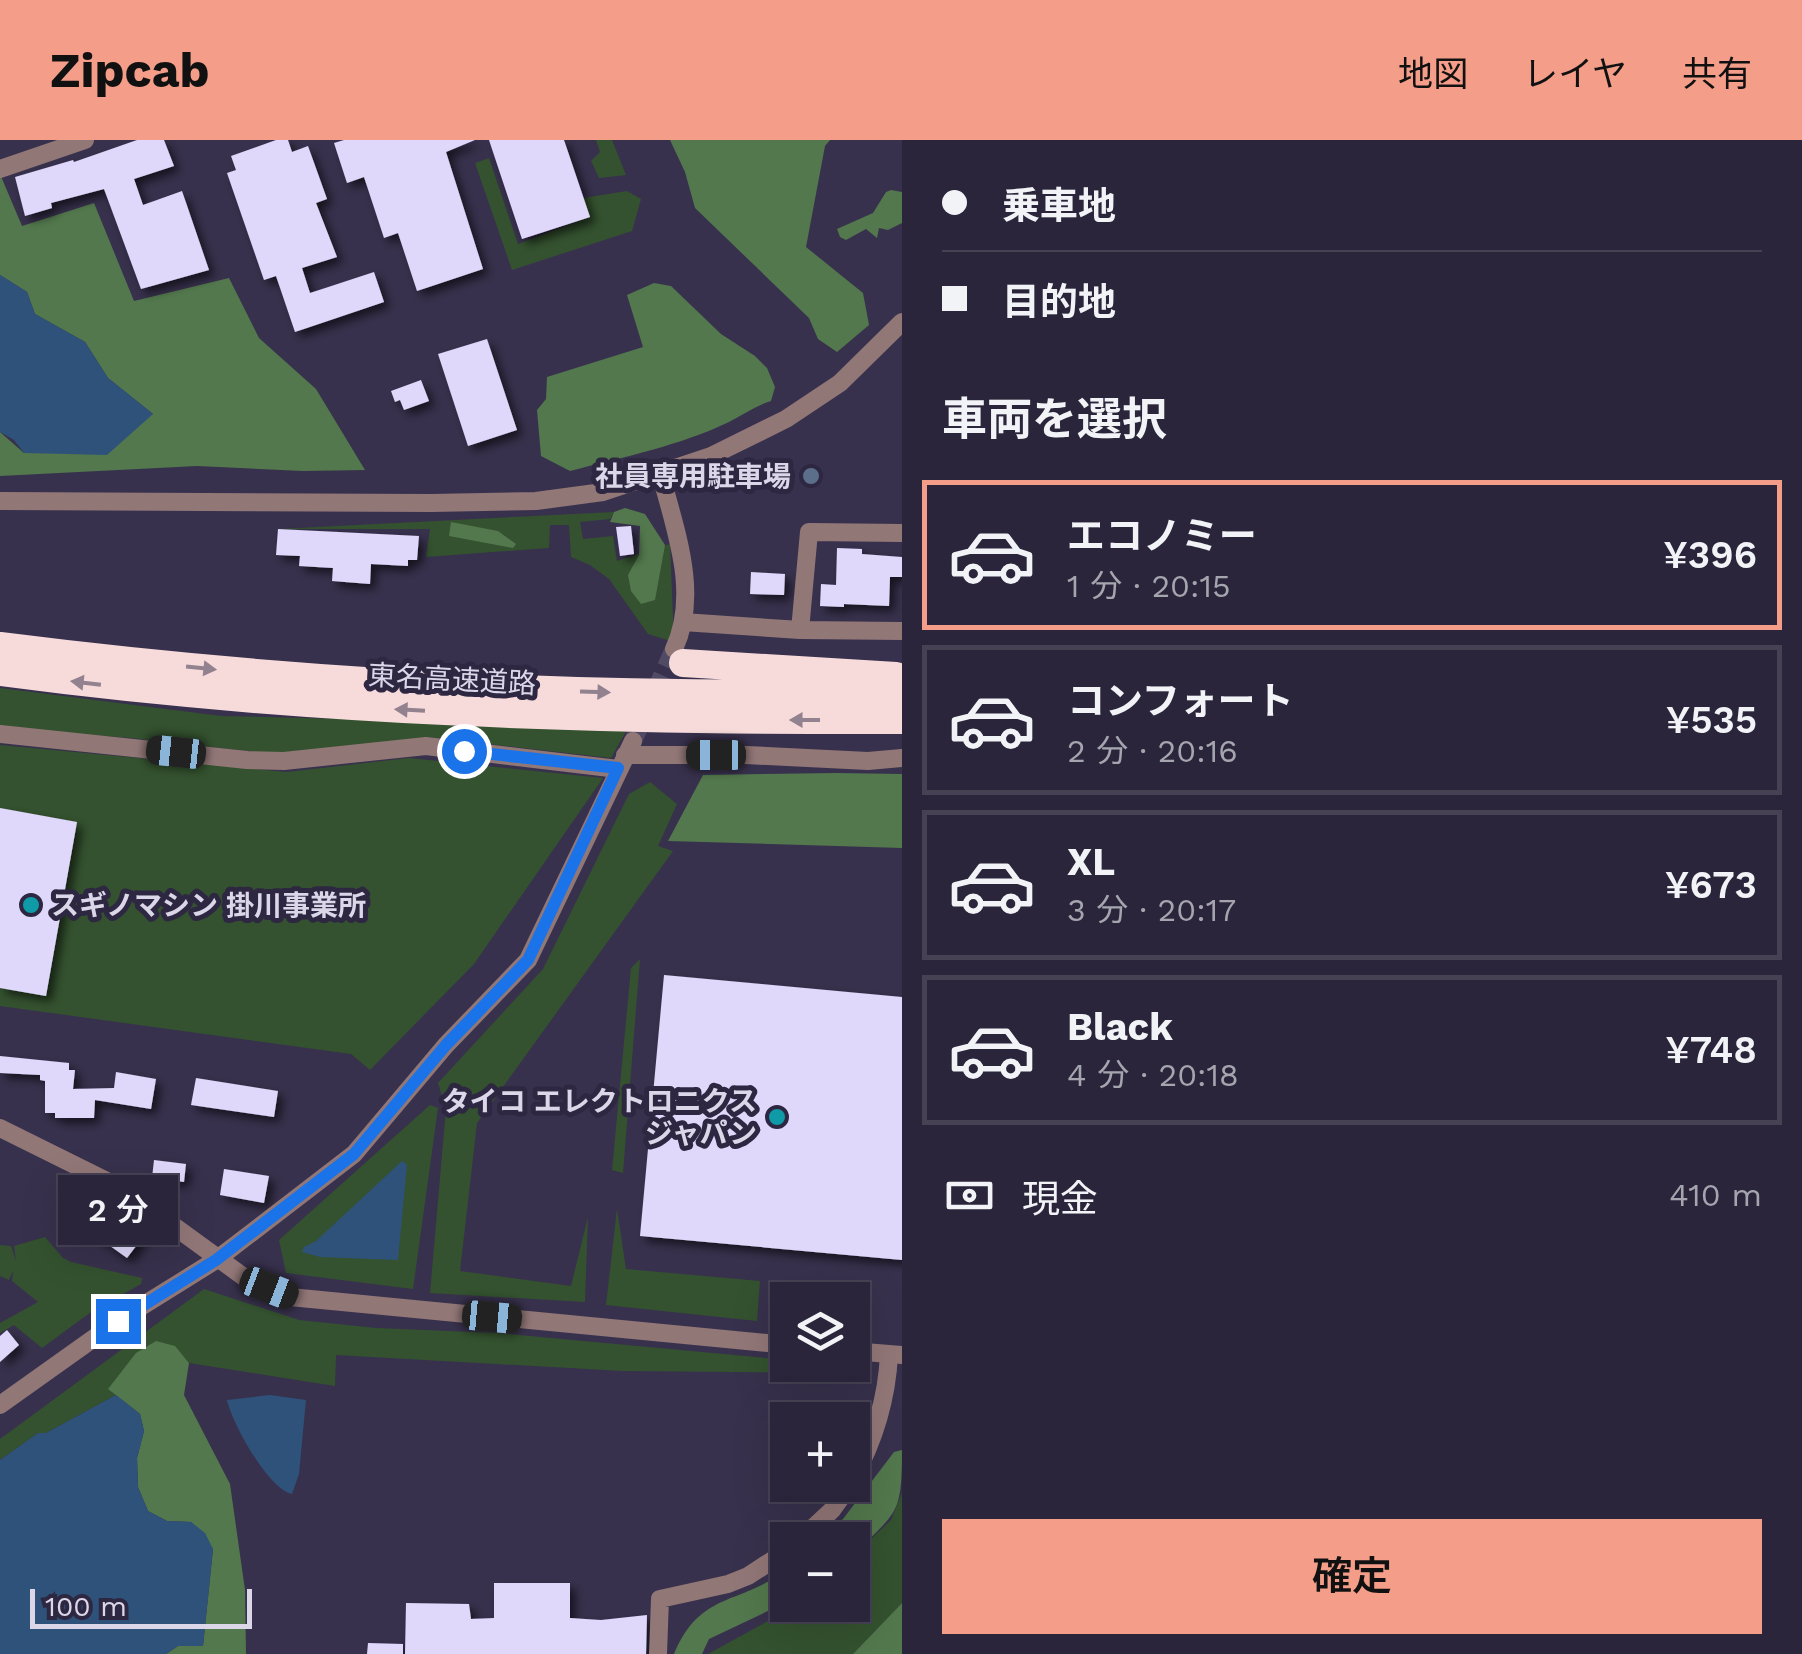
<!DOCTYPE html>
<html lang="ja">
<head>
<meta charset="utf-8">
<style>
  body { margin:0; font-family:"Work Sans","Noto Sans JP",sans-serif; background:#322d42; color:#f1f3f6; height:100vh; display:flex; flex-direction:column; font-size:38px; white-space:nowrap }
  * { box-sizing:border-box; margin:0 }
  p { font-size:32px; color:#a5a5af }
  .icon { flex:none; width:55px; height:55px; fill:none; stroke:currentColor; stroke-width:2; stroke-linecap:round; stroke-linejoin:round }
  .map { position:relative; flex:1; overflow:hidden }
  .side { display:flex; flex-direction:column; background:#2a253a; width:900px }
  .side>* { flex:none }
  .banner { display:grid; align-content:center; height:220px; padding:0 40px; background:#2a253a }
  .buttons { position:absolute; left:770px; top:1142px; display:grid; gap:20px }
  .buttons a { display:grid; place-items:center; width:100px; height:100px; border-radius:0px; background:#2a253a; box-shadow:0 10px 40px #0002,0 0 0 2px #464254; font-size:50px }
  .scale { position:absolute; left:30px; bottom:25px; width:222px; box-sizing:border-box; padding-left:10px; border:5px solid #dbd7e9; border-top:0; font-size:28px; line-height:35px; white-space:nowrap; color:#dbd7e9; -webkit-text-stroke:8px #2e2742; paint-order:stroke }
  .end { position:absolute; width:45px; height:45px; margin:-22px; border:12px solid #1a73e8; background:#fff; box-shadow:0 0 0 5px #fff }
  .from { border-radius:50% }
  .bubble { position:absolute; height:70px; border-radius:0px; background:#2a253a; box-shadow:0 10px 40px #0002,0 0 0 2px #464254; font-size:32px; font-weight:600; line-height:70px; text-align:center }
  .car { position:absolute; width:30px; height:60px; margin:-30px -15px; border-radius:12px; box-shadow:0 0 8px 2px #0007; background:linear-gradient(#222 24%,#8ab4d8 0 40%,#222 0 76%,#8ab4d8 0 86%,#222 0) }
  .banner b { display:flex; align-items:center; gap:35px; height:95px; font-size:38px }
  .banner b+b { border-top:2px solid #464254 }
  .banner i { width:25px; height:25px; background:#f1f3f6 }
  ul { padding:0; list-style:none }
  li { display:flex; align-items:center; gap:30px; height:150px; margin:0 20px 15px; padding:0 20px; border:5px solid #464254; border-radius:0px }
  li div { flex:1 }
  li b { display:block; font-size:38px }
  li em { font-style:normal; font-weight:600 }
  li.current { border-color:#f49e8a }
  li>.icon { width:90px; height:90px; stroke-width:1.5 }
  h2 { padding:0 40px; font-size:45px; line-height:120px }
  .pay { display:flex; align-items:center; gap:25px; height:110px; padding:0 40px; font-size:38px }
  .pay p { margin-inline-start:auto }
  .button { display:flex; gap:20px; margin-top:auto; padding:20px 40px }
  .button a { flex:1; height:115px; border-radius:0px; background:#f49e8a; color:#111; font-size:40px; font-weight:600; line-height:115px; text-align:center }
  header { display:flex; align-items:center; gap:60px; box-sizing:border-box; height:140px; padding:0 50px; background:#f49e8a; color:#111 }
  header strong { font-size:48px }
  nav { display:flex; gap:55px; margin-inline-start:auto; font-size:35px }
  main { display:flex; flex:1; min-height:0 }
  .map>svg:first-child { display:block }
</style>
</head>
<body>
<header>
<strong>Zipcab</strong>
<nav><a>地図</a><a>レイヤ</a><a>共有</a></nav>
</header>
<main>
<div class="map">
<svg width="902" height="1514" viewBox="0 0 902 1514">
  <defs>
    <filter id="shadow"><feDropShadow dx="5.5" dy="5.5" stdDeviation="5" flood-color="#0009"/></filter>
  </defs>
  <rect width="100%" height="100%" fill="#38314d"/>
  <!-- green -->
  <path fill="#34522f" d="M596 0H612L626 35 599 38 591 21 600 12Z
    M489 18 518 104 589 77 583 58 627 51 641 59 632 91 512 130 475 23Z
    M614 372 610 379 580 382 583 399 613 396 617 421 670 404 674 502 648 494 609 439 590 425 571 417 569 385H550L549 408 426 417 430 389H278Z
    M0 548 221 576 629 586 611 618 427 597 284 615 131 598 0 588Z
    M0 605 287 632 409 618 603 638 474 824 370 930 351 914 0 866Z
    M650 642 677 664 658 706 673 711 477 983 460 1131 571 1146 588 1077 585 1162 430 1153 446 969 438 943 543 829 629 654Z
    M640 819 623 1033 612 1030 631 828Z
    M430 965 438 968 413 1149 286 1133 279 1100Z
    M617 1069 626 1129 760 1141 757 1181 606 1165Z
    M45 1097 63 1118 71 1122 142 1138 141 1144 91 1172 42 1208 14 1185 0 1193V1183L38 1162 12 1141 13 1131 9 1140 0 1136V1105L11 1106 16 1121 14 1106Z
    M204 1149 299 1180 376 1188 498 1193 787 1220 788 1225H852L854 1233 623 1231 336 1215 335 1246 189 1223 174 1206 109 1249 116 1255 46 1293H38L0 1320V1299Z
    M902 1353V1463L853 1514H708L797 1465H852L853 1416 891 1380Z"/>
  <!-- forest -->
  <path fill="#53784d" d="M670 0H830L825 6 806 107 863 153 869 185 837 212 818 199 809 178 695 68 685 32Z
    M0 34 22 86 94 63 134 161 229 138 259 198 316 249 365 330 303 331 197 326 0 336V292L24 313 153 274 108 238 85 202 35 174 27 152 0 135Z
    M891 50 902 52V83L888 90 879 88 877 98 866 89 846 100 840 97 837 89 873 73 886 52Z
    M654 143 671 146 721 194 755 216 767 228 775 247 771 261C755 266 743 275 729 282 679 306 623 317 570 331L541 316 537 270 546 259 547 237 643 207 627 155Z
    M625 368 645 374 665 405 655 460 641 464 631 451 628 435 639 415 640 386 610 382 614 372Z
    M451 382 498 391 516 404 513 408 449 396Z
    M836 633 902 634V708L668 701 703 635Z
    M156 1201 175 1206 189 1223 184 1255 230 1344 245 1450 246 1514H166L178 1506H203L213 1409 191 1382 167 1381 148 1371 138 1347 137 1318 144 1291 140 1274 108 1249 136 1213Z
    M902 1310C902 1379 896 1370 853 1416L852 1400H820L843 1379 894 1312Z
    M787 1428V1462L709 1499 702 1514H674C701 1449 743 1466 787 1428Z
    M902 1463V1514H853Z"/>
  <!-- water -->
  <path fill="#2e5279" d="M0 135 27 152 35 174 85 202 108 238 153 274 107 315 24 313 14 300 0 292Z
    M402 1021 407 1025 398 1120 320 1117 302 1112 304 1107 316 1101Z
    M116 1255 140 1274 144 1291 137 1318 138 1347 148 1371 167 1381 191 1382 205 1393 213 1409 203 1506H178L166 1514H0V1320L38 1293H46Z
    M270 1255 306 1260 299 1334 292 1354C268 1349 232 1283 227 1260Z"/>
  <!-- building -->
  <path fill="#dfd8fa" filter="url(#shadow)" d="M137 0H164L174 26 134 39 143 65 182 51 209 130 141 149 104 49 51 63 52 68 25 76 15 37 73 20 74 22Z
    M276 0H288L292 12 308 6 327 59 316 63 337 117 302 128 310 153 374 132 384 162 295 192 276 136 264 140 227 33 236 30 231 16Z
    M344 0H475L446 12 483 129 417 151 398 93 384 98 364 37 347 43 334 3Z
    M489 0H564L590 77 522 99Z
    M487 199 517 290 468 306 438 214Z
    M421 240 429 261 404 270 400 260 395 262 391 251Z
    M631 386 634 414 620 416 616 387Z
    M278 389 419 396 417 420H408V426L371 424 370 444 332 441 333 428 299 426 300 416 276 415Z
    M837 408 862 409V414L902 417V437H890L889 466 844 464V467L820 466 821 444 836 445Z
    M751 432 785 434 784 455 750 454Z
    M0 668 77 682 46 856 0 848Z
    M664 835 902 857V1120L640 1096Z
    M0 916 69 923V930H75L73 949 114 948 116 932 156 939 151 969 95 960 94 978H55V973H45V941L40 940V935L0 933Z
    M196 938 278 951 274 977 191 965Z
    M154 1020 186 1024 184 1042 152 1038Z
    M224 1029 269 1036 264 1063 220 1055Z
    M107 1072 143 1097 127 1118 92 1093Z
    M7 1190 19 1205 0 1222V1196Z
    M494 1443H570V1478L601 1480 647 1475 646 1514H405L406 1463 469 1464 471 1479 494 1478Z
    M368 1503 403 1504V1514H367Z"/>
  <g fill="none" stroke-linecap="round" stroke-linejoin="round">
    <!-- minor-tunnel -->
    <path stroke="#504a64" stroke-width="18" stroke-dasharray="18 9" stroke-linecap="butt" d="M633 601 674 509"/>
    <!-- minor -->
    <path stroke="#927777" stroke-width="18" d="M0 29 85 0
      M661 335C675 390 700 453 674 509
      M0 361 431 363 536 361 603 352 711 316 786 279 840 243 902 182
      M683 482 800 490 902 491
      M800 490 809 392 902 393
      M0 594 247 620 284 621 426 606 618 629
      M625 615H746L868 621 902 618
      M0 988 123 1049 248 1140 290 1157 788 1205
      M852 1211 902 1215
      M0 1265 118 1181 216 1120 354 1014 446 905 528 820 633 601
      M852 1341C874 1301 887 1260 889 1214
      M800 1400 832 1370 850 1345
      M658 1514 660 1459 728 1444 748 1436 788 1410"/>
    <!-- highway -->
    <path stroke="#f7dbdb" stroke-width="28" d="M0 506C299 544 601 559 902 552
      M683 523 896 536
      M0 532C299 572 600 581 902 580"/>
  </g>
  <!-- one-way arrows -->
  <defs><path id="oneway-solid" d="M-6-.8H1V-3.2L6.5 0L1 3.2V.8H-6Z" transform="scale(2.5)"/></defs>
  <g fill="#92818e">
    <use href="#oneway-solid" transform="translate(201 528) rotate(6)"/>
    <use href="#oneway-solid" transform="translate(86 543) rotate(-173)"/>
    <use href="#oneway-solid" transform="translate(595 552) rotate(2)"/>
    <use href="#oneway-solid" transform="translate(410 570) rotate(-177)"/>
    <use href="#oneway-solid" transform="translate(805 580) rotate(180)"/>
  </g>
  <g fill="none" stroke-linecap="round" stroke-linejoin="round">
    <!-- route -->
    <path stroke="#1a73e8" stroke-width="12" d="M118 1181 216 1120 354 1014 446 905 528 820 618 628 464 611"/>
  </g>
  <!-- markers -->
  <circle fill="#5c6f8a" stroke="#2e2742" stroke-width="4" cx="811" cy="336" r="10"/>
  <g fill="#0f9aa8" stroke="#2e2742" stroke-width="4">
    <circle cx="31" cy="765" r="10"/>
    <circle cx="777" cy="977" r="10"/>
  </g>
  <g text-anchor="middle" stroke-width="10" stroke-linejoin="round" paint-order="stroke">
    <!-- poi labels -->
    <g font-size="28" font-weight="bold" fill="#dbd7e9" stroke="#2e2742" text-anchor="end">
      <text x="791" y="346">社員専用駐車場</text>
      <text x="51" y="775" text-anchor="start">スギノマシン 掛川事業所</text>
      <text x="757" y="971">タイコ エレクトロニクス<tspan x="757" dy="32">ジャパン</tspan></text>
    </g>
    <!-- street labels -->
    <g font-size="28" fill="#dbd7e9" stroke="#2e2742">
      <text transform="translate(452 539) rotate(3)" y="10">東名高速道路</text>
    </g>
  </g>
</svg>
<div class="buttons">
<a><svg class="icon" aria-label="layers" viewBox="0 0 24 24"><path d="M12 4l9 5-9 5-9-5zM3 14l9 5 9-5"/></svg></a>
<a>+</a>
<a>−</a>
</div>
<div class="scale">100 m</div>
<i class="end from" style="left:464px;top:611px"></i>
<i class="end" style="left:118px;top:1181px"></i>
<div class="bubble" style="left:58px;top:1035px;width:120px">2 分</div>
<i class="car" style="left:176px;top:612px;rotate:276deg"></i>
<i class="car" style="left:716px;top:615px;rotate:270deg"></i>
<i class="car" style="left:269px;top:1148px;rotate:111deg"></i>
<i class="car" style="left:492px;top:1177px;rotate:95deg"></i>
</div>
<section class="side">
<div class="banner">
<b><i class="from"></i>乗車地</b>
<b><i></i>目的地</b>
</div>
<h2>車両を選択</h2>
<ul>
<li class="current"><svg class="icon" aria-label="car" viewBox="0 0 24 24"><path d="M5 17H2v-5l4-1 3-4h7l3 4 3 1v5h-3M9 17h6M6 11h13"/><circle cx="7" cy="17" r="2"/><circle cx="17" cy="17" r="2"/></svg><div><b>エコノミー</b><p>1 分 · 20:15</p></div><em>¥396</em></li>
<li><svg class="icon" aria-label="car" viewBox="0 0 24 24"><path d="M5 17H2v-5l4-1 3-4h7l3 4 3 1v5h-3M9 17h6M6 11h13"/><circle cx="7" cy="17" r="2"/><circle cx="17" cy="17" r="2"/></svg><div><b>コンフォート</b><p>2 分 · 20:16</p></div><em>¥535</em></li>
<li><svg class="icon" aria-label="car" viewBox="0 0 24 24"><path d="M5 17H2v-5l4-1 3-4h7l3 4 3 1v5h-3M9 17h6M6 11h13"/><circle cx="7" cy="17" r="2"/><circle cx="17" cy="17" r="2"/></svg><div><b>XL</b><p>3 分 · 20:17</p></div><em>¥673</em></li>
<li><svg class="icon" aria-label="car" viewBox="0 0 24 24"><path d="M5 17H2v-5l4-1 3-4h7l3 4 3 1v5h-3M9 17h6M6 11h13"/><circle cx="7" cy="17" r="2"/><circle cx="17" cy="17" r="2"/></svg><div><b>Black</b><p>4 分 · 20:18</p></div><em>¥748</em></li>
</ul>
<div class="pay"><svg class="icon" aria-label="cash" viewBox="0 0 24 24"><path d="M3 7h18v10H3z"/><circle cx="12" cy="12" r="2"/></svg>現金<p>410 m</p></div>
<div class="button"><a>確定</a></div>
</section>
</main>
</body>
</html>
